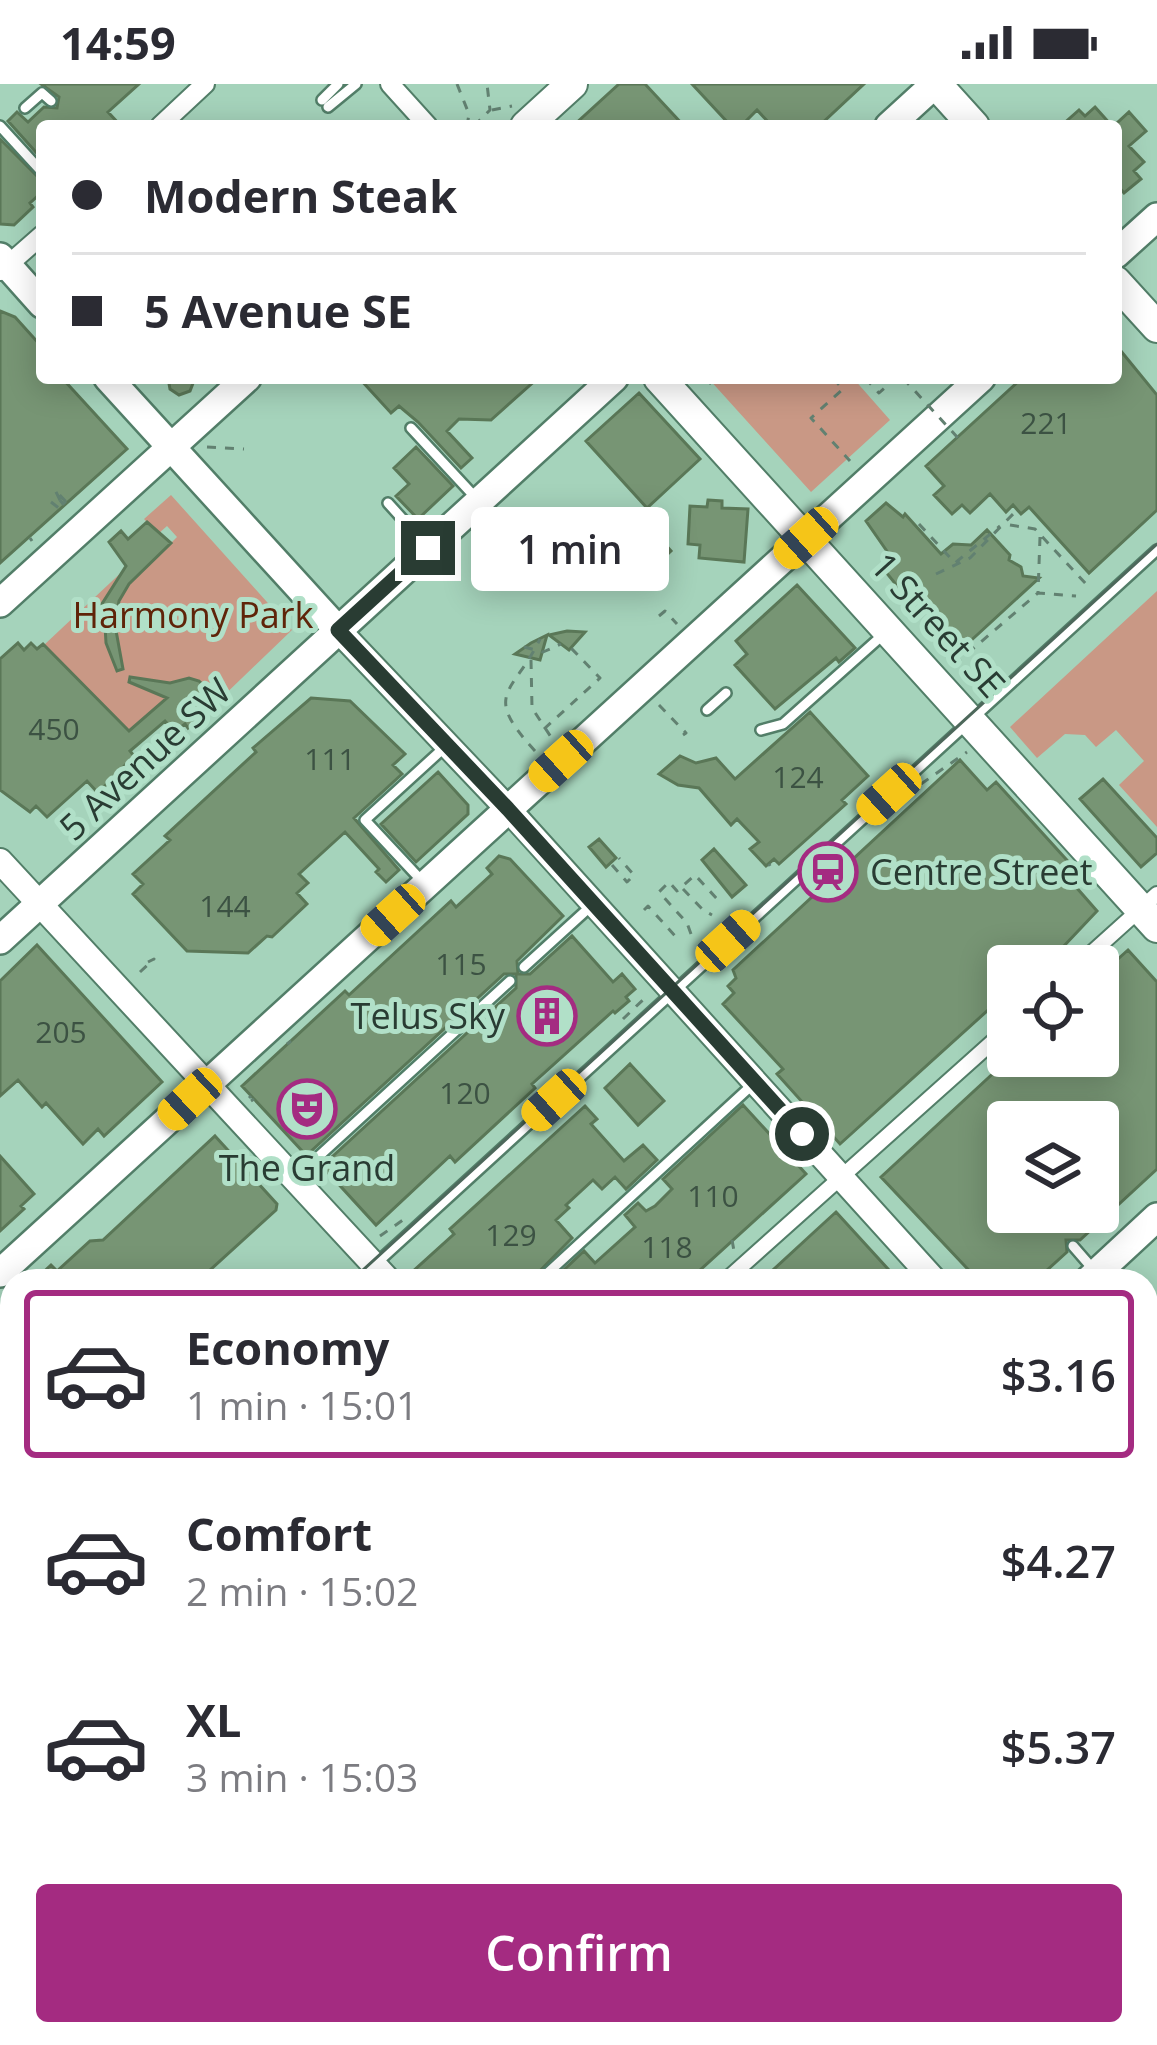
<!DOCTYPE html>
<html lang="en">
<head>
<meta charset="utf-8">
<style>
  body { margin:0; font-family:"Open Sans",sans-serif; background:#f2f2f3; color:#2b2b33; height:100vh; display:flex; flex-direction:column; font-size:45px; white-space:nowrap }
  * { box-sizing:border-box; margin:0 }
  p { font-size:39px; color:#7c7c81 }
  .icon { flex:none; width:66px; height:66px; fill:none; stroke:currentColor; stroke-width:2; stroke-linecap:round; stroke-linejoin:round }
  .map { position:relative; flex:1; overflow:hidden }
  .details { position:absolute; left:0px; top:1185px; width:1158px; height:777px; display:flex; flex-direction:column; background:#fff; border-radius:36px 36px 0 0; box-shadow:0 6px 30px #0003 }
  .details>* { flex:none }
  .top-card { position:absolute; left:36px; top:36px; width:1086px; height:264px; border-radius:12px; box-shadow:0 6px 30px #0003; display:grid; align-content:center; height:264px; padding:0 36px; background:#fff }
  .tools { position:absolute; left:987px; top:861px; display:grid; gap:24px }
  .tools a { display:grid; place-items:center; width:132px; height:132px; border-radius:12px; background:#fff; box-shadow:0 6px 30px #0003; font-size:60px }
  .end { position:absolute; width:54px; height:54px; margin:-27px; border:15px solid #293c33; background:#fff; box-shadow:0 0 0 6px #fff }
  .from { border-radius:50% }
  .bubble { position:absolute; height:84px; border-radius:12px; background:#fff; box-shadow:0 6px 30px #0003; font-size:39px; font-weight:600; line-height:84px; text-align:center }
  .car { position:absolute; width:36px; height:72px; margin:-36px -18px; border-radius:15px; box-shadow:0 0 9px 3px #0007; background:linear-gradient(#f5c518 24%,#345 0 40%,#f5c518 0 76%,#345 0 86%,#f5c518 0) }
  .top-card b { display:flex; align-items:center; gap:42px; height:114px; font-size:45px }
  .top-card b+b { border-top:3px solid #e1e1e2 }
  .top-card i { width:30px; height:30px; background:#2b2b33 }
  ul { padding:21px 0 0; list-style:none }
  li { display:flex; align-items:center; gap:36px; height:168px; margin:0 24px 18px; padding:0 12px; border:6px solid transparent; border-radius:12px }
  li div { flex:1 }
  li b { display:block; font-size:45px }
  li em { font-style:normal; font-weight:600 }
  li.current { border-color:#a42b81 }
  li>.icon { width:108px; height:108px; stroke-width:1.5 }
  .cta { display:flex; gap:24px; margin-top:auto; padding:24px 36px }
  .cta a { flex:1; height:138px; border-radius:12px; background:#a42b81; color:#fff; font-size:48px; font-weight:600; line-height:138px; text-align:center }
  .status { display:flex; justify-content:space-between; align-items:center; height:84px; padding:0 60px; background:#fff; direction:ltr }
  .status svg { height:33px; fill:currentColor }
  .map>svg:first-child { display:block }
</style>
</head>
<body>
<div class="status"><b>14:59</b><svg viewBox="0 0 49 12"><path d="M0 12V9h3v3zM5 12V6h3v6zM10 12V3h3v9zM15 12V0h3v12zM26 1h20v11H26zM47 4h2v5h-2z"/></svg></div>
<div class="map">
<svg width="1157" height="1961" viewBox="0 0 1157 1961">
  <rect width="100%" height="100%" fill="#a5d3bb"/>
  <!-- green -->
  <path fill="#c99885" d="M708 294H853L890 336 811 408Z
    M171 411 292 546 214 621 205 612 209 607 188 595 121 655 117 635 44 561 127 483 137 493 177 453 167 442 158 450 144 435Z
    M1157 507V743L1119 701 1144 677 1116 646 1096 663 1085 651 1065 650 1037 674 1010 643Z"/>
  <!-- building -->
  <path fill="#779574" stroke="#5a7757" stroke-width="3" fill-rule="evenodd" d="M41 0H139L108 28 121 42H42V75L8 37 17 28 28 38 44 23 57 24 59 13Z
    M619 0H645L684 42H573Z
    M692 0H864L819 42H772L757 26 741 42H731Z
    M1095 23 1112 42H1061L1079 26 1085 32Z
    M1129 28 1146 47 1129 62 1144 78 1134 87 1141 95 1124 109 1116 100V40Z
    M0 55 42 97V108L30 119 33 123 14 141 0 140Z
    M0 227 15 233 42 263V294H62L127 365 0 479Z
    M1116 261 1157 311V426L1089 489 1029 423 1021 430 1013 421 1006 428 990 410 970 429 962 421 952 430 934 411 944 402 926 382 1022 294H1116Z
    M168 294H195L190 307 179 311 170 305Z
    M359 294H538L491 336 459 335 447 347 472 374 461 384 418 338 399 322 391 329Z
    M639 309 700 375 647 424 586 357Z
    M416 363 453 402 418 435 396 412 409 400 394 384Z
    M708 416 722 417V424L748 425 744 478 699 474 700 461 688 460 690 422 707 423Z
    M886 419 903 433 905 430 941 470 953 460 971 461 987 446 1010 471 1009 476 1021 483 1023 492 1039 494 964 563 922 517 915 522 910 518 881 482 891 473 866 437Z
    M643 436 671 467 653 484 624 453Z
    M147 438 171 459 129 500 119 517 115 541 123 585 117 587 106 559 104 525 100 523 126 482 109 458 121 447 128 455Z
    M797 501 855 564 839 578 836 574 775 625 735 581 747 570 736 557Z
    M567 547 585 548 569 566 549 551Z
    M547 551 540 576 515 570 531 559Z
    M18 559 24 566 31 559 37 565 43 560 129 647 167 614 129 598 130 593 170 599 189 594 199 597 210 608 205 612 214 621 188 644 185 640 175 648 165 637 130 667 134 672 98 709 87 697 47 733 36 722 30 728 0 706V575Z
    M311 614 350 617 405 670 393 681 402 690 354 734 399 786 386 798 376 788 379 785 345 748 299 790 308 799 297 809 307 820 272 853 267 852 248 869 187 867 133 810 143 800 133 790 170 756 165 752 256 668 253 664Z
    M810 628 868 692 842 716 846 720 779 780 774 775 766 782 750 765 759 758 737 735 731 741 699 704 678 701 659 690 680 672 696 679 716 674 735 695Z
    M960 676 987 706 996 698 1084 795 1076 803 1097 827 1045 882H1008V908L840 1060 777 990 783 985 723 920 734 909 728 902 736 894 733 886Z
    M438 688 468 721V730L416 778 381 740Z
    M1103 695 1157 754V769L1141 783 1080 715Z
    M599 755 616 774 606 783 589 763Z
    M714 765 746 801 732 813 702 776Z
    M499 772 510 775 563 832 517 877 518 890H530L572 852 613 898 622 890 635 905 626 913 629 917 615 929 613 927 532 1000 535 1004 455 1078 450 1072 376 1141 322 1082 516 904V890H504L309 1069H304L242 1002 345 907 349 911 451 817 456 823 492 790 487 784Z
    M37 861 162 998 104 1052 98 1045 83 1060 46 1019 42 1023 18 996 0 1012V897Z
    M1128 866 1157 898V1085L1080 1156H1066L1067 1168 1035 1197H979L881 1093 1012 972H1098V893ZM1008 1038H1098V1128H1008Z
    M630 980 664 1017 638 1041 605 1004Z
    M743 1021 806 1090 688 1197H552L584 1167 595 1179 635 1143 625 1131 638 1119 646 1127 655 1122 672 1105 663 1095Z
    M585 1022 597 1035 591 1040 624 1077 643 1061 657 1076 626 1105 615 1093 602 1105 593 1096 566 1121 569 1124 556 1136 572 1154 530 1197H418L411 1189 454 1150 450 1145Z
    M215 1052 277 1120 276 1126 198 1197H34L51 1181 57 1187 90 1157 103 1156Z
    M0 1072 34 1110 21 1122 24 1125 0 1147Z
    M836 1128 899 1197H761L812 1150Z
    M12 1217V1350L0 1337V1228Z
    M12 1552V1807L0 1818V1563Z
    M12 1882V1957L0 1944V1892Z"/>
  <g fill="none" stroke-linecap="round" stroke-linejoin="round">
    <defs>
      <path id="service" d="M322 16 338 0
        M328 23 356 0
        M25 24 42 9 51 17
        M0 42 42 88
        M411 344 475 413
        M388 419 425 460
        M707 626 726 609
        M761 646 783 640 885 549
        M422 797 365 736 446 662
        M524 883 591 822
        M295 1094 510 897
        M1073 1162 1093 1185
        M357 1197 1157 466
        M539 1197 751 1002
        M908 1197 923 1184
        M0 1523 12 1513
        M1146 1764 1157 1754
        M932 1961 944 1950"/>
      <path id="pedestrian" d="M1077 882 1157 810
        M725 1197 1008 944
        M0 1854 12 1843"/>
      <path id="minor" d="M390 0 428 42
        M160 42 205 0
        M1 187 42 151
        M0 1372 12 1385"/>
      <path id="tertiary" d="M338 546 508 725 935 1197
        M0 777 389 1197
        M1146 1599 1157 1589
        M1062 1950 1073 1961
        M1089 1950 1099 1961
        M750 1961 762 1950"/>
      <path id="secondary" d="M889 42 935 0
        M1116 170 1157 133
        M0 173 42 220
        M108 294 338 546
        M0 519 247 294
        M0 856 614 294
        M0 1189 981 294
        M1088 1197 1157 1133
        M1146 1932 1157 1922
        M259 1961 271 1950
        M1114 1961 1126 1950"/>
      <path id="primary" d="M936 0 974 42
        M526 42 572 0
        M1116 198 1157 243
        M659 294 1157 843"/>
    </defs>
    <!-- service casing -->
    <use href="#service" stroke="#527e68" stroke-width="14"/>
    <!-- pedestrian casing -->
    <use href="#pedestrian" stroke="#527e68" stroke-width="18"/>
    <!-- minor casing -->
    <use href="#minor" stroke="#527e68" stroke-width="22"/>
    <!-- tertiary casing -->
    <use href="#tertiary" stroke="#527e68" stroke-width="28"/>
    <!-- secondary casing -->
    <use href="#secondary" stroke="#527e68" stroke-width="32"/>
    <!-- primary casing -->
    <use href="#primary" stroke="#527e68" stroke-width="34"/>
    <!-- path -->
    <path stroke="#628171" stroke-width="3" stroke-dasharray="9 9" stroke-linecap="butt" d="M457 0 469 30 467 42
      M492 26 512 22
      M196 39 217 42
      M231 42 236 41
      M474 42 490 26 487 0
      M752 294H755
      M833 294 843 305 811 334 850 377
      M865 294 879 309 896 294
      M709 300 715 294
      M207 363 244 365
      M60 416 55 406 70 422
      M51 418 64 428
      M919 440 955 479 1000 442
      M1010 441 1035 445 1087 501
      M1040 453 1038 509 1076 512
      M30 454 32 457
      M936 490 970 474 1017 426
      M659 532 665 527 677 540
      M524 563 543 568 561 560
      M531 576 532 624 551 653
      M954 581 1038 509
      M659 621 686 649 683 651
      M544 645 600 594 571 564
      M535 667C481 608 513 611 540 555
      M921 700 967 668
      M769 780 770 782
      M612 781 627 798 634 791 619 774
      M683 805 703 826 712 831
      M644 826 648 822 677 854
      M691 850 687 839 659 808 669 798 677 807 695 791 718 816
      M140 888 154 875 148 878
      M623 935 648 911
      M287 960 291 957
      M249 1014 251 1012
      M251 1017 254 1015
      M380 1152 403 1136
      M732 1156 734 1167
      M698 1187 706 1197"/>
    <!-- service -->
    <use href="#service" stroke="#fff" stroke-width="9"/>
    <!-- pedestrian -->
    <use href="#pedestrian" stroke="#fff" stroke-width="14"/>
    <!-- minor -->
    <use href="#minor" stroke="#fff" stroke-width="18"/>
    <!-- tertiary -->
    <use href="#tertiary" stroke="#fff" stroke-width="24"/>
    <!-- secondary -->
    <use href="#secondary" stroke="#fff" stroke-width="27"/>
    <!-- primary -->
    <use href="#primary" stroke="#fff" stroke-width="30"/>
    <!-- tram -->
    <path stroke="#4d685b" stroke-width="3" d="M351 1197 1157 460
      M0 1530 12 1519"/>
    <!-- rail -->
    <path stroke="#4d685b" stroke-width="4.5" stroke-dasharray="15 15" stroke-linecap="butt" d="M522 1961 535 1950
      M553 1961 565 1950"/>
    <!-- path-bridge -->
    <path stroke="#628171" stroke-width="3" stroke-dasharray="9 9" stroke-linecap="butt" d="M903 294 959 355
      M60 416 63 420 67 416"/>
  </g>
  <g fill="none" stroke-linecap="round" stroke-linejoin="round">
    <!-- route -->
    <path stroke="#293c33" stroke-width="15" d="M428 464 338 546 508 725 802 1050"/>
  </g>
  <!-- icons -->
  <defs>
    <symbol id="station-ring" viewBox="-11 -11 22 22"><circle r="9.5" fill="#b1e0c8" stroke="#a42b81" stroke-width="1.5"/><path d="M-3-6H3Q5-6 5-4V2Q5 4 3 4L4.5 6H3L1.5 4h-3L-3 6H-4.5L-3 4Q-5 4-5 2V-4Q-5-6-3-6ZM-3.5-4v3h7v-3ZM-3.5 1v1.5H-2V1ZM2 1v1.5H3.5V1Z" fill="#a42b81"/></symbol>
    <symbol id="building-ring" viewBox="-11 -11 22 22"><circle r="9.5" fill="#b1e0c8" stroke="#a42b81" stroke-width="1.5"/><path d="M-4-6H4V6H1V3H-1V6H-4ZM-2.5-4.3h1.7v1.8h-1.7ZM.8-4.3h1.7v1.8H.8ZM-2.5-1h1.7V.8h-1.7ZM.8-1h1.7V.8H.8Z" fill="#a42b81"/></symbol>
    <symbol id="theatre-ring" viewBox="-11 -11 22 22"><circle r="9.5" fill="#b1e0c8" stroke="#a42b81" stroke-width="1.5"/><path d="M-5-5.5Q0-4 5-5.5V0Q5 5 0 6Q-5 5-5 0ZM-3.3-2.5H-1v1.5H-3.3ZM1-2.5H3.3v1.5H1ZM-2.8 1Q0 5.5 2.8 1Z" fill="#a42b81"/></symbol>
  </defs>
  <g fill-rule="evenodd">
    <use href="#station-ring" x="795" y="755" width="66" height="66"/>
    <use href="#building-ring" x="514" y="899" width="66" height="66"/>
    <use href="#theatre-ring" x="274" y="992" width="66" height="66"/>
  </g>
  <g text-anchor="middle" stroke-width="10" stroke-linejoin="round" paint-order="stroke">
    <!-- number labels -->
    <g font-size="30" fill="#3c5243">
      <text x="1046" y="350">221</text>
      <text x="54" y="656">450</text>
      <text x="330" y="686">111</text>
      <text x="798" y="704">124</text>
      <text x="225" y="833">144</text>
      <text x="461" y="891">115</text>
      <text x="61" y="959">205</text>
      <text x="465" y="1020">120</text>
      <text x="713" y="1123">110</text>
      <text x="511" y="1162">129</text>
      <text x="667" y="1174">118</text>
    </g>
    <!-- park labels -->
    <g font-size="36" fill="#5f2409" stroke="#b1e0c8">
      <text x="193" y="544">Harmony Park</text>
    </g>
    <!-- street labels -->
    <g font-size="36" fill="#293c33" stroke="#b1e0c8">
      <text transform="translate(938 541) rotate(48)" y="13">1 Street SE</text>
      <text transform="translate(145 675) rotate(-43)" y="13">5 Avenue SW</text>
    </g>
    <!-- poi labels -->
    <g font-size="36" fill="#293c33" stroke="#b1e0c8" text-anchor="start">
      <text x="870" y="801">Centre Street</text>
      <text x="505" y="945" text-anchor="end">Telus Sky</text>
      <text x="307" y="1097" text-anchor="middle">The Grand</text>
    </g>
  </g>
</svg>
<div class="tools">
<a><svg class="icon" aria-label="locate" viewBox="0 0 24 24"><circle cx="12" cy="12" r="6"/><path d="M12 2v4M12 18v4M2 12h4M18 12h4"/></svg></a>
<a><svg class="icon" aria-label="layers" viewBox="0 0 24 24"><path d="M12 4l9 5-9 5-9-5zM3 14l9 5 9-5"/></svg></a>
</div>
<i class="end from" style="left:802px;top:1050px"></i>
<i class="end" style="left:428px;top:464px"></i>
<div class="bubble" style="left:471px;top:423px;width:198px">1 min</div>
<i class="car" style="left:806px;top:454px;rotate:228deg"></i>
<i class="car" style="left:561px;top:677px;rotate:228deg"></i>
<i class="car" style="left:889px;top:710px;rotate:228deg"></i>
<i class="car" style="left:393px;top:831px;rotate:228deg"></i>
<i class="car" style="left:728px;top:857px;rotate:48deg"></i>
<i class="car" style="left:190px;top:1015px;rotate:227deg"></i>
<i class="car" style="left:554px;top:1016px;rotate:228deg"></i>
<div class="top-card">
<b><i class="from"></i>Modern Steak</b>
<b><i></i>5 Avenue SE</b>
</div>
<section class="details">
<ul>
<li class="current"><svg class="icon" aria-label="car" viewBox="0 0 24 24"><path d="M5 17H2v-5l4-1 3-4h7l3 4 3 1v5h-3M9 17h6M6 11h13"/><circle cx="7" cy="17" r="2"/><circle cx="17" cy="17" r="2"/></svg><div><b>Economy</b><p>1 min · 15:01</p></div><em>$3.16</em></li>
<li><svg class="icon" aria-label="car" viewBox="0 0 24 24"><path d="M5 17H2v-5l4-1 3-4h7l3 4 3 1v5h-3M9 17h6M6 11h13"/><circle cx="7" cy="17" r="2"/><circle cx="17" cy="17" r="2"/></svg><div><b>Comfort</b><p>2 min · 15:02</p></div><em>$4.27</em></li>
<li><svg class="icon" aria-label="car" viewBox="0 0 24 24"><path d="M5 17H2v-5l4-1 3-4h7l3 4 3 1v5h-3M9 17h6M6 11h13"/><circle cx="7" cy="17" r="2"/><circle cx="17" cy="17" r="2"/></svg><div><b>XL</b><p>3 min · 15:03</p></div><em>$5.37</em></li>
</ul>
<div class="cta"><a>Confirm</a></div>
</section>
</div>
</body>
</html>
